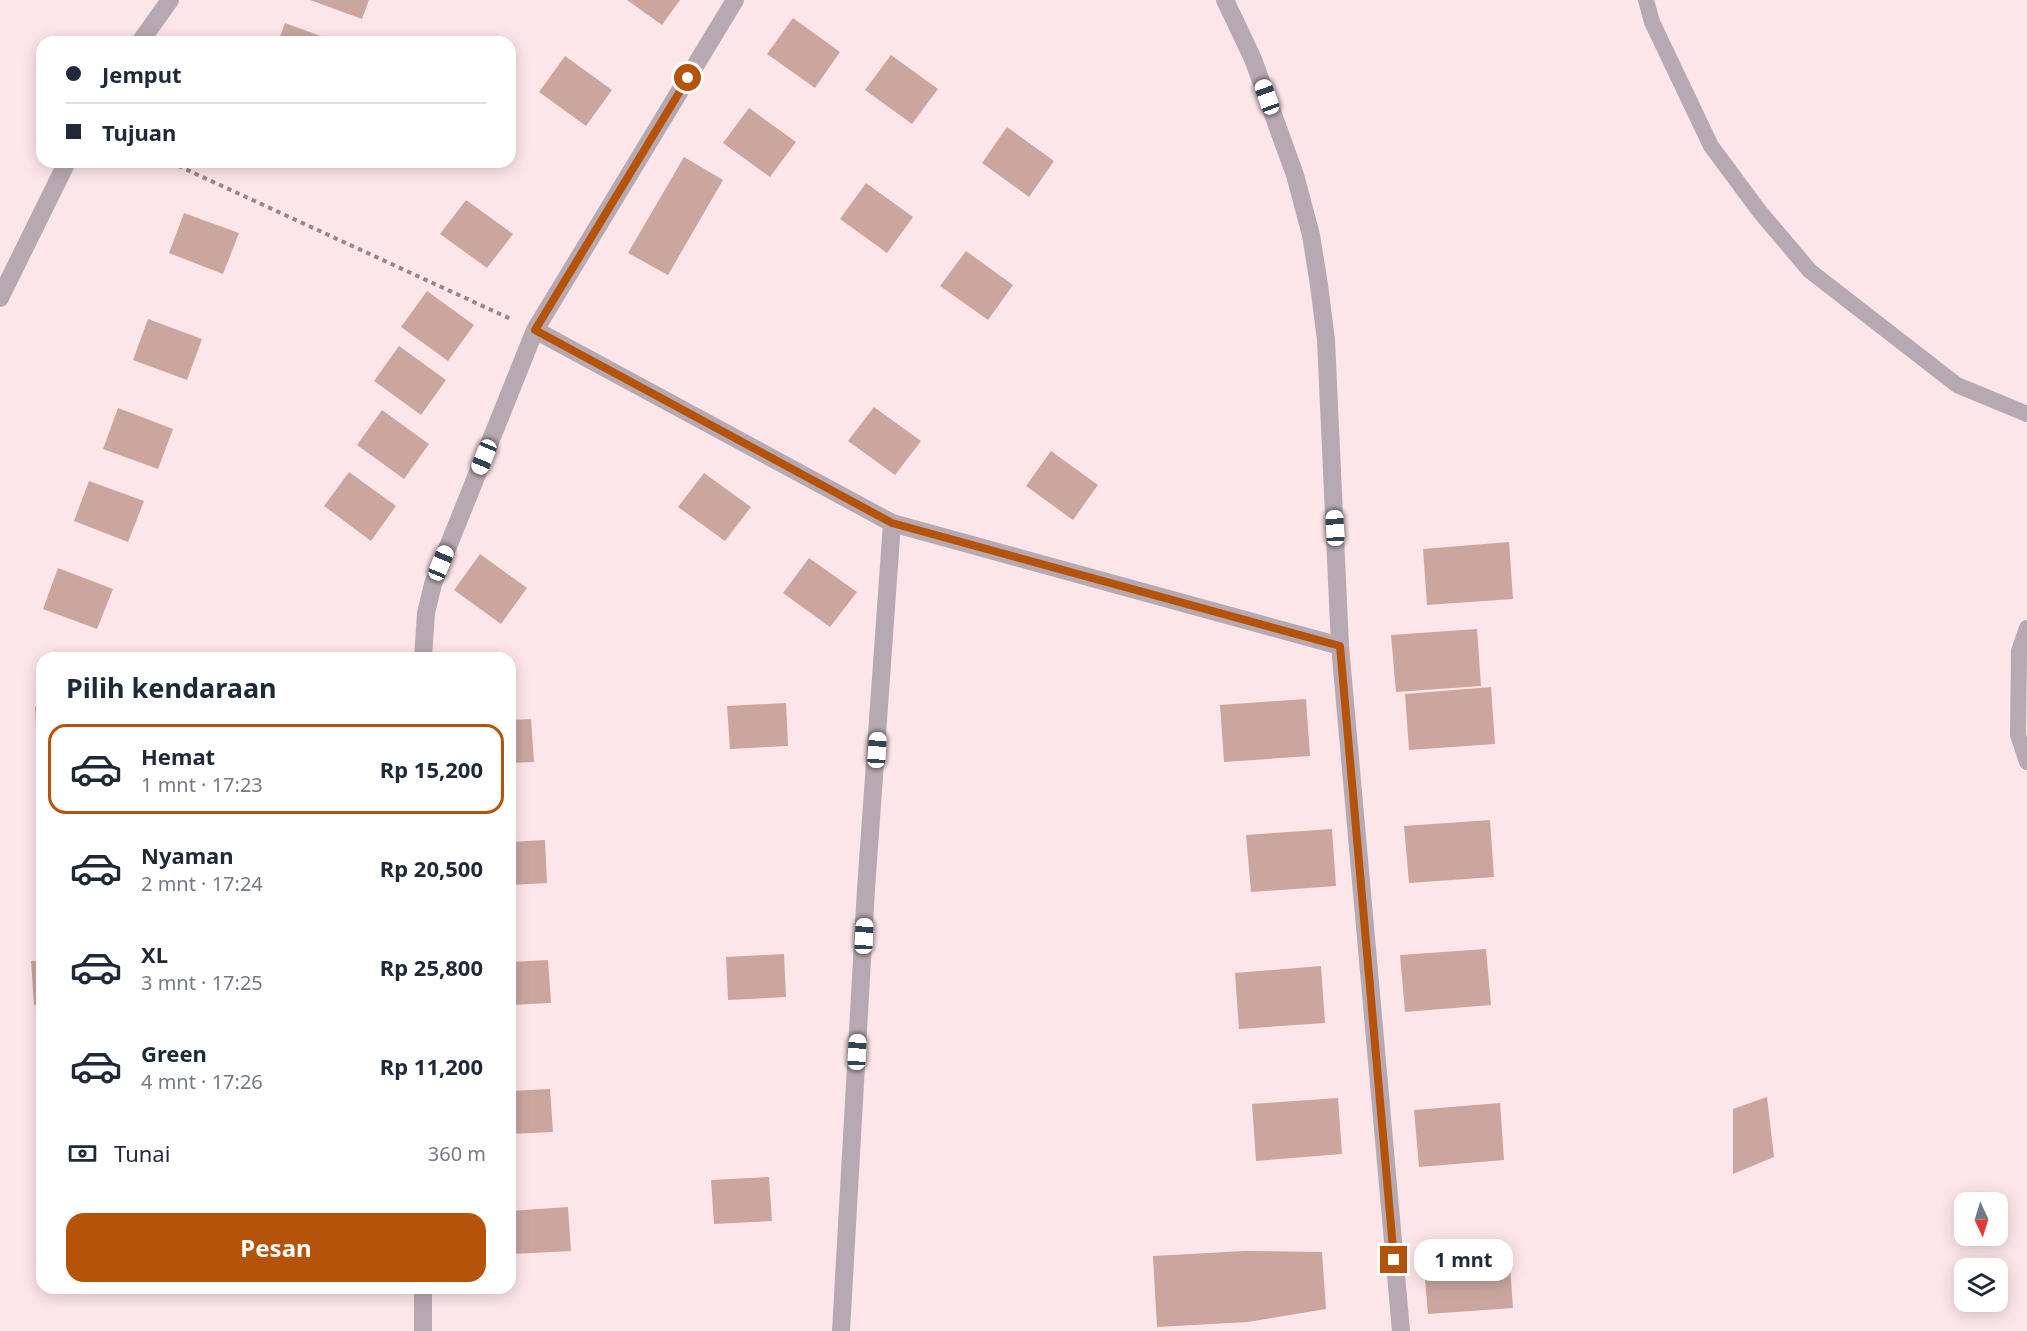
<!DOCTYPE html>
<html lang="id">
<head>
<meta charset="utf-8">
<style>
  body { margin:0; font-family:"Noto Sans",sans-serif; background:#f2f2f3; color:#1f2937; height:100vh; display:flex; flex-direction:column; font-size:22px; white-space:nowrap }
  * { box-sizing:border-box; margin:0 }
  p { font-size:20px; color:#747a83 }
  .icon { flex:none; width:33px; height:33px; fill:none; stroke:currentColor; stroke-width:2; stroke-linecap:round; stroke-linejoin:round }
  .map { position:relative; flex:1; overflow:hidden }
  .sheet { position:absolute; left:36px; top:652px; width:480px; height:642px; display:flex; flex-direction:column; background:#fff; border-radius:18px; box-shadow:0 3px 15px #0003 }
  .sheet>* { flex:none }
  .hud { position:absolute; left:36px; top:36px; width:480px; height:132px; border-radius:18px; box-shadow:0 3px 15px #0003; display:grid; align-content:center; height:132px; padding:0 30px; background:#fff }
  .needle { width:39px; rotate:176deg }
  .fabs { position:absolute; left:1954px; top:1192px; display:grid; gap:12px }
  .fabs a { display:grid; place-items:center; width:54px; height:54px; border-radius:12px; background:#fff; box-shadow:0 3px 15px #0003; font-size:30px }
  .end { position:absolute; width:27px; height:27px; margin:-14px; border:8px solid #b45309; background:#fff; box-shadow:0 0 0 3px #fff }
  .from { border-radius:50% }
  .bubble { position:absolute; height:42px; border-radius:18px; background:#fff; box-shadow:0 3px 15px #0003; font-size:20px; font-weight:700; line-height:42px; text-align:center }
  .car { position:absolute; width:18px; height:36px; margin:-18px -9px; border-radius:8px; box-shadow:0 0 4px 2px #0007; background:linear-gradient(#fff 24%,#345 0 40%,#fff 0 76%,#345 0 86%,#fff 0) }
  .hud b { display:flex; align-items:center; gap:21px; height:57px; font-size:22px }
  .hud b+b { border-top:2px solid #e0e1e3 }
  .hud i { width:15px; height:15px; background:#1f2937 }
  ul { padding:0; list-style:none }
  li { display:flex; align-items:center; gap:18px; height:90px; margin:0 12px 9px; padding:0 18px; border:3px solid transparent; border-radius:18px }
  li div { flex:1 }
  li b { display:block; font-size:22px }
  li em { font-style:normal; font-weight:700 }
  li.current { border-color:#b45309 }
  li>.icon { width:54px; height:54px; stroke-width:1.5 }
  h2 { padding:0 30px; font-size:27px; line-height:72px }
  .pay { display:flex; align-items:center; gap:15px; height:66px; padding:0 30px; font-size:22px }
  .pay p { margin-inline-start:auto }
  .primary-button { display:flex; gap:12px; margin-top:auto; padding:12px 30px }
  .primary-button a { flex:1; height:69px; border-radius:18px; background:#b45309; color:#fff; font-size:24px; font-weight:700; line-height:69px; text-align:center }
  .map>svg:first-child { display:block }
</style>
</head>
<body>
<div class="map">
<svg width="2027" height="1331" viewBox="0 0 2027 1331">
  <rect width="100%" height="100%" fill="#fde6e9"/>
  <!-- building -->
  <path fill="#caa69e" d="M310 0H369L362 19Z
    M627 0H680L662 25Z
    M793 18 840 52 815 88 767 54Z
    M285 23 337 42H278Z
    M891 55 938 89 912 124 865 90Z
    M565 56 612 90 586 126 539 92Z
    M749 108 796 142 770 177 723 143Z
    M1007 127 1054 161 1029 197 982 163Z
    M684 157 723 180 668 275 628 253Z
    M866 183 913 217 887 253 840 219Z
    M466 200 513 234 487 268 440 234Z
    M184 213 239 233 223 274 169 253Z
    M966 251 1013 285 988 320 940 286Z
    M427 291 474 325 448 361 401 327Z
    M148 319 202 339 187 380 133 360Z
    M399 346 446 380 421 415 374 381Z
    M874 407 921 441 895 475 848 441Z
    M118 408 173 429 158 469 103 449Z
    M382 410 429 444 404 479 357 445Z
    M1051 451 1098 485 1073 520 1026 486Z
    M349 472 396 506 371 541 324 506Z
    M704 473 751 507 725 541 678 507Z
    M89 481 144 501 128 542 74 521Z
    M1509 542 1513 599 1427 605 1423 549Z
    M480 554 527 588 501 624 454 590Z
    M809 558 857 592 830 627 783 593Z
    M58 568 113 589 97 629 43 609Z
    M1477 629 1481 686 1396 692 1391 635Z
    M1491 687 1495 744 1409 750 1405 694Z
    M1306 699 1310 756 1224 762 1220 705Z
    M786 703 788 746 730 749 727 706Z
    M35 706H42V749H37Z
    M531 719 534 762 510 763V720Z
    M1490 820 1494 877 1409 883 1404 826Z
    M1332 829 1336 886 1251 892 1246 835Z
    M545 840 547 883 510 885V842Z
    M38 841H42V876H40Z
    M1486 949 1491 1005 1405 1012 1400 955Z
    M784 954 786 997 728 1000 726 957Z
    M548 960 551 1003 510 1005V962Z
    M31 961H42V1004L34 1005Z
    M1321 966 1325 1023 1239 1029 1235 973Z
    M550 1089 553 1132 510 1134V1091Z
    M1767 1097 1774 1157 1733 1174V1109Z
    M1338 1098 1342 1154 1256 1161 1252 1104Z
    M1500 1103 1504 1160 1419 1167 1414 1110Z
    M769 1177 772 1221 714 1224 711 1180Z
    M568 1207 571 1251 512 1254 510 1211Z
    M1244 1251 1322 1252 1326 1309 1248 1322 1157 1327 1153 1256Z
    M1509 1251 1513 1308 1428 1314 1423 1257Z"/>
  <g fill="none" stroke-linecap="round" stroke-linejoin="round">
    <!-- path -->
    <path stroke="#998689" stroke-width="4" stroke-dasharray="4.5 4.5" stroke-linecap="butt" d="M170 162 513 320"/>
    <!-- lane -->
    <path stroke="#b7a9b1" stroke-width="16" d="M1646 0 1652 22 1711 146 1760 212 1810 271 1957 385 2027 414
      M2027 628 2019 651 2018 735 2027 762"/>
    <!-- street -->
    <path stroke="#b7a9b1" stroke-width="18" d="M1225 0 1253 59 1295 175 1311 235 1319 285 1326 340 1340 646 1401 1331
      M140 42 170 0
      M0 298 67 162
      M535 330 892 523 1340 646
      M423 658 426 613 433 584 535 330 735 0
      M423 1331V1288
      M841 1331 866 889 892 523"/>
  </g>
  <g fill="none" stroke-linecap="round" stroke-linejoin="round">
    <!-- route -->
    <path stroke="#b45309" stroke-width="8" d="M688 78 535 330 892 523 1340 646 1394 1260"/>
  </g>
</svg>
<div class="fabs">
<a><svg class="needle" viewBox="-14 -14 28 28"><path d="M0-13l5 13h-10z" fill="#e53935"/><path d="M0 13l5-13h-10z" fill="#747a83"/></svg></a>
<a><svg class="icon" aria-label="layers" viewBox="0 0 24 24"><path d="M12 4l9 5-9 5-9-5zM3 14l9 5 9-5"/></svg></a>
</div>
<i class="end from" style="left:688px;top:78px"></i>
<i class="end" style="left:1394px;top:1260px"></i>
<div class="bubble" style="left:1414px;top:1239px;width:99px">1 mnt</div>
<i class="car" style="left:1267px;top:97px;rotate:340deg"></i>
<i class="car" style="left:484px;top:457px;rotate:202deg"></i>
<i class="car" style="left:1335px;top:528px;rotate:357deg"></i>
<i class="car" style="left:441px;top:563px;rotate:22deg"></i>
<i class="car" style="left:877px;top:750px;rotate:4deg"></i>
<i class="car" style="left:864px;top:936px;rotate:3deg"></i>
<i class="car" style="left:857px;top:1052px;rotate:3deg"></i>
<div class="hud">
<b><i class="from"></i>Jemput</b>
<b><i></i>Tujuan</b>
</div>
<section class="sheet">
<h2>Pilih kendaraan</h2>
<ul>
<li class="current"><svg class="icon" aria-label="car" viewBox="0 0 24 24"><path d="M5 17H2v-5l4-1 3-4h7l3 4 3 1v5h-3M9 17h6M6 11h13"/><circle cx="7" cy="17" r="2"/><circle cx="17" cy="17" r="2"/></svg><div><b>Hemat</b><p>1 mnt · 17:23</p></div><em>Rp 15,200</em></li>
<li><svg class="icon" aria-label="car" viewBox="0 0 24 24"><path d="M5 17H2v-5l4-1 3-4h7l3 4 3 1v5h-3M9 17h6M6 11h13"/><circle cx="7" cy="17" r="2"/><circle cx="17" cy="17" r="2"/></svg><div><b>Nyaman</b><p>2 mnt · 17:24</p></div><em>Rp 20,500</em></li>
<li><svg class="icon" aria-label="car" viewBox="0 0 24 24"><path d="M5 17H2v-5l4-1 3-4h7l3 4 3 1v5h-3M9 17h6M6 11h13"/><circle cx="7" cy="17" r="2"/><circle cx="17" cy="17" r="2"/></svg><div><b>XL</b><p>3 mnt · 17:25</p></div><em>Rp 25,800</em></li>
<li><svg class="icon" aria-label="car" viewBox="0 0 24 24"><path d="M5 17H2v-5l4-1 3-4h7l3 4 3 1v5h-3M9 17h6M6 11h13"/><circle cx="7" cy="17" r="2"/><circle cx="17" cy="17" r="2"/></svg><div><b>Green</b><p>4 mnt · 17:26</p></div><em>Rp 11,200</em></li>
</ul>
<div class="pay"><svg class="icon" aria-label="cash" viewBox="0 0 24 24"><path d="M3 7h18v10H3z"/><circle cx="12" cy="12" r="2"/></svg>Tunai<p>360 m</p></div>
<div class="primary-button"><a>Pesan</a></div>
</section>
</div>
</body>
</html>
